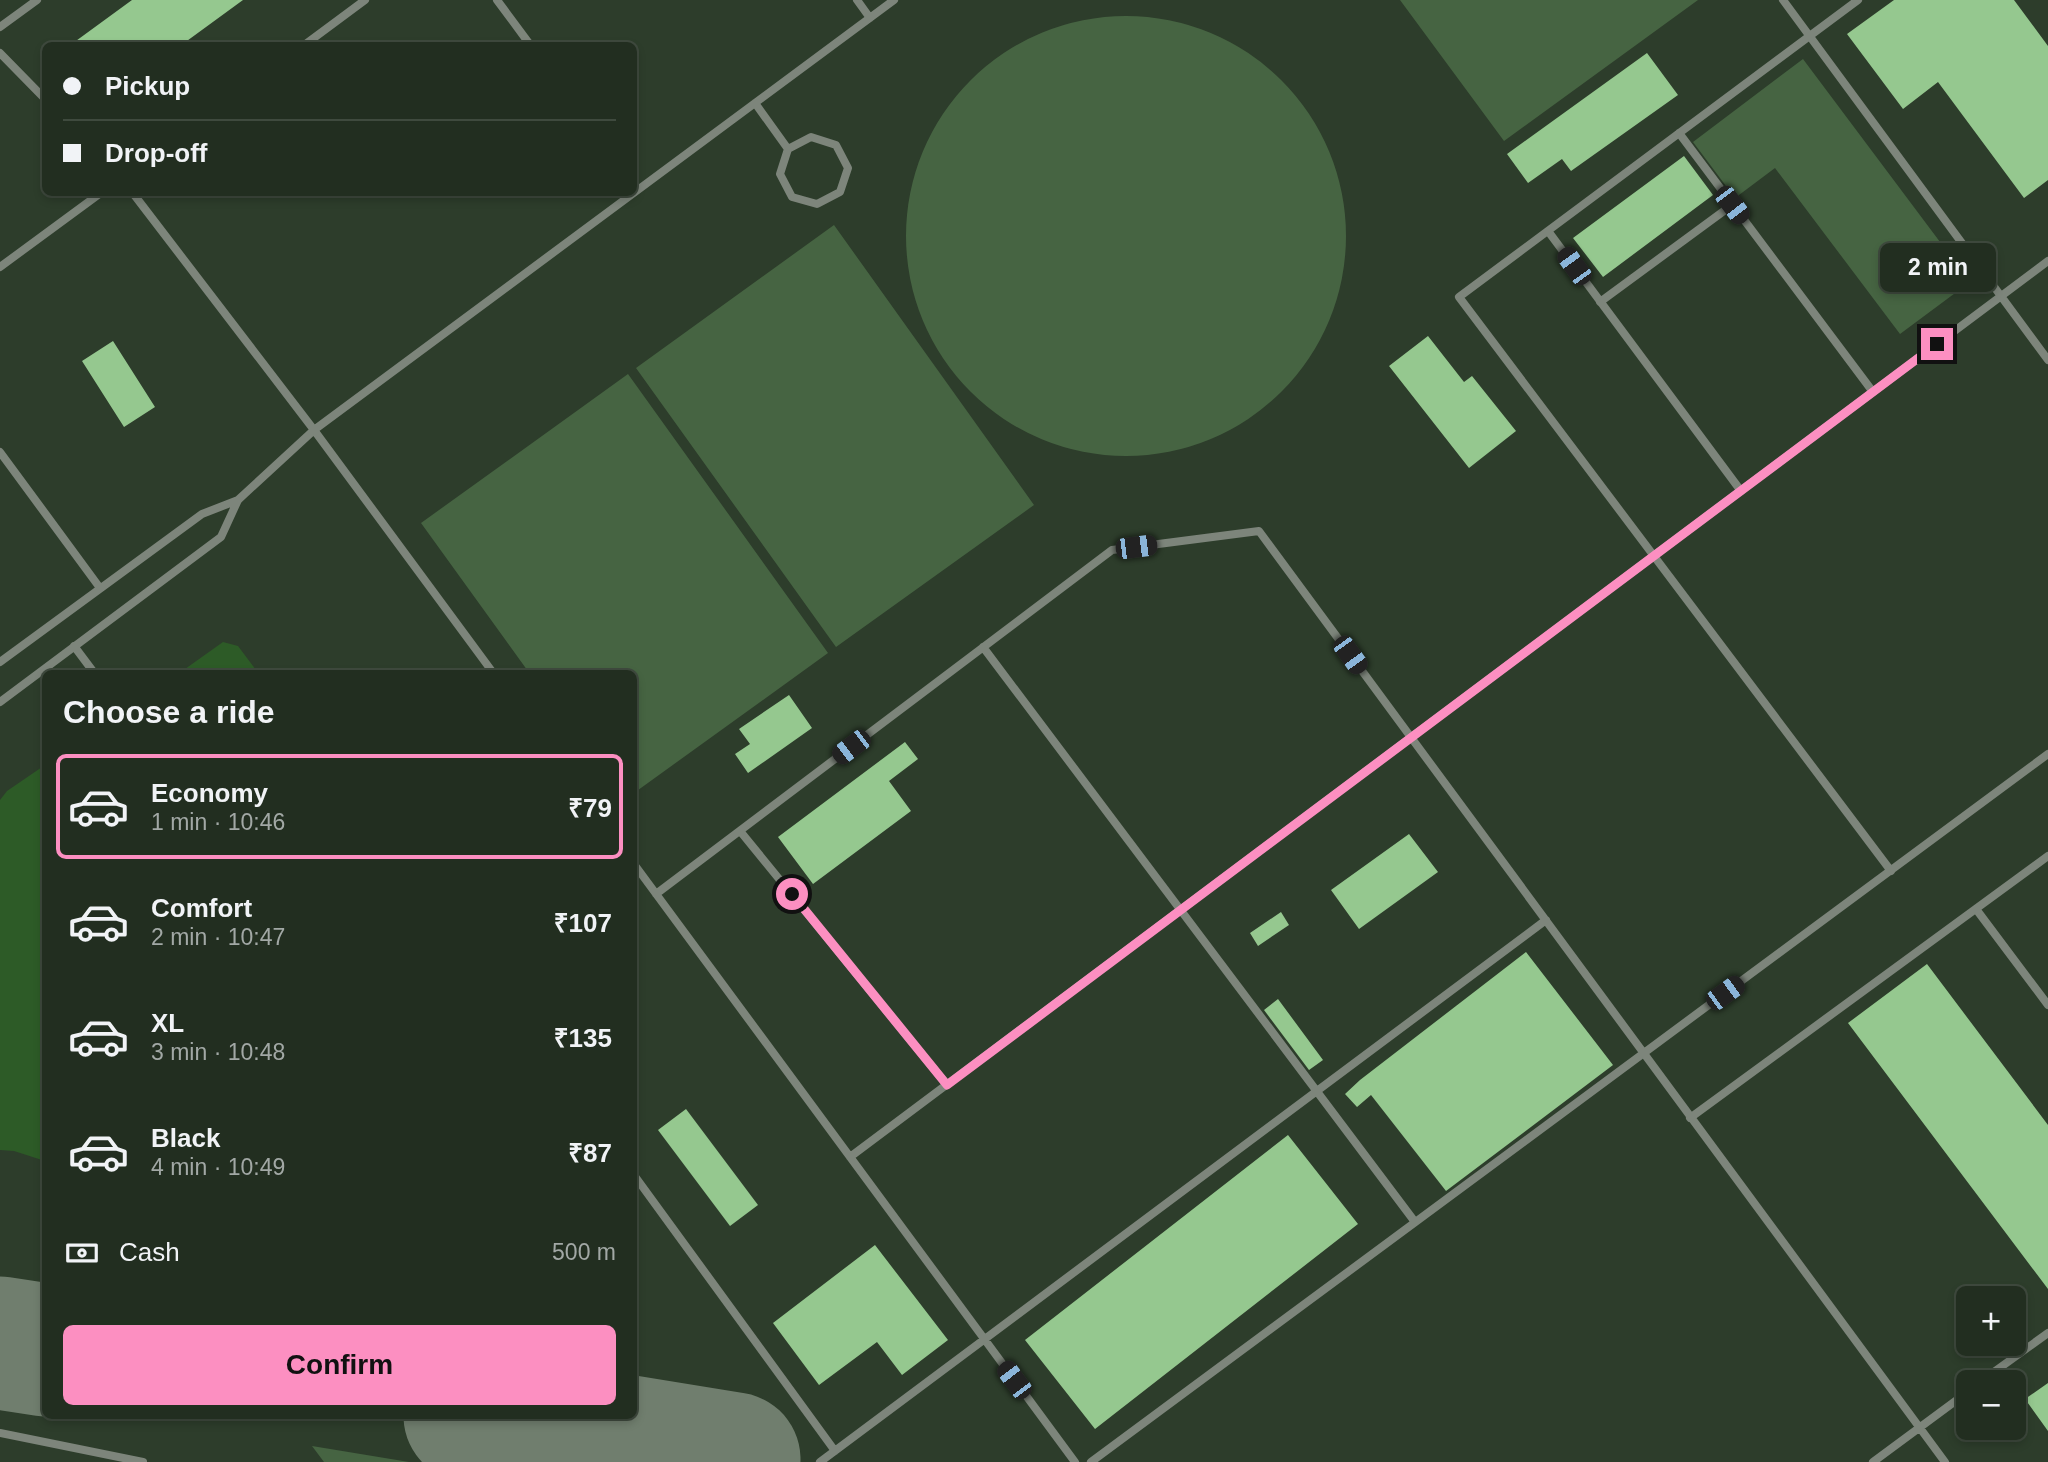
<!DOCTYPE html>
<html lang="en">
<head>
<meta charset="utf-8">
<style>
  body { margin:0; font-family:Arial,sans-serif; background:#2e3a2d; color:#f1f3f6; height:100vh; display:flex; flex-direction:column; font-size:26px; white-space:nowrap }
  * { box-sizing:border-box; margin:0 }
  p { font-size:23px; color:#a2a8a5 }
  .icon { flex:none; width:38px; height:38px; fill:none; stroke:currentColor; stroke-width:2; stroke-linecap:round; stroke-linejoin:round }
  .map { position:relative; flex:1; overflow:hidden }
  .panel { position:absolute; left:42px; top:670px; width:595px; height:749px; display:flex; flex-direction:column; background:#222e20; border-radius:10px; box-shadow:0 4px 10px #0003,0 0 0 2px #3f4a3e }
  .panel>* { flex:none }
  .hud { position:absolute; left:42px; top:42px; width:595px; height:154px; border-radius:10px; box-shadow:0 4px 10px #0003,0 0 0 2px #3f4a3e; display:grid; align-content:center; height:154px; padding:0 21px; background:#222e20 }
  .fabs { position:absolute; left:1956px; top:1286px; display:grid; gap:14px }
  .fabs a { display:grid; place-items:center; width:70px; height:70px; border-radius:10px; background:#222e20; box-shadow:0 4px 10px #0003,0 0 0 2px #3f4a3e; font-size:35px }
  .end { position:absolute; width:32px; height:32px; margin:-16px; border:9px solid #fc8fc1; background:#111; box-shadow:0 0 0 4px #111 }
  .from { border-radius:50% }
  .bubble { position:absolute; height:49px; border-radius:10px; background:#222e20; box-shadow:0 4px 10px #0003,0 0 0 2px #3f4a3e; font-size:23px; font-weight:700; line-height:49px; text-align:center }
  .car { position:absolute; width:21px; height:42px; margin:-21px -10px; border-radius:9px; box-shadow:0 0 5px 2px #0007; background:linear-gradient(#222 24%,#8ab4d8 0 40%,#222 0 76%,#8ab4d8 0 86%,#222 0) }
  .hud b { display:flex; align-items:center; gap:24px; height:66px; font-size:26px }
  .hud b+b { border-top:2px solid #3f4a3e }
  .hud i { width:18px; height:18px; background:#f1f3f6 }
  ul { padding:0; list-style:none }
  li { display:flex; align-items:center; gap:21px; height:105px; margin:0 14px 10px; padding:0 7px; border:4px solid transparent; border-radius:10px }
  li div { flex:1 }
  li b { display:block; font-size:26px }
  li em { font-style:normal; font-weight:700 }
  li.current { border-color:#fc8fc1 }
  li>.icon { width:63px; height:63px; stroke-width:1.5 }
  h2 { padding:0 21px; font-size:32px; line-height:84px }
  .pay { display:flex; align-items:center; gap:18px; height:77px; padding:0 21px; font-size:26px }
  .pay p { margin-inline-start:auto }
  .primary-button { display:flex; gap:14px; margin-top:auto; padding:14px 21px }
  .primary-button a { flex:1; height:80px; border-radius:10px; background:#fc8fc1; color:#111; font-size:28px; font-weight:700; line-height:80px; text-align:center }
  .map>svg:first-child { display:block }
</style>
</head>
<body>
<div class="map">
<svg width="2048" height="1462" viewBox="0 0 2048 1462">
  <rect width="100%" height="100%" fill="#2d3d2b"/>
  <!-- green -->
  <path fill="#466442" d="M1400 0H1698L1504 141Z
    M906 236a220 220 0 1 1 440 0a220 220 0 1 1-440 0Z
    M1803 59 1970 282 1900 334 1775 168 1735 198 1693 142Z
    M834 225 1034 505 836 647 636 368Z
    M628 374 828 653 634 793V674H530L421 523Z
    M312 1446 409 1462H324Z"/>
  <!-- water -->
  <path fill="#2d5b27" d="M223 642 238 646 259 674H178Z
    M45 765V1161L14 1151 0 1150V800L7 791Z"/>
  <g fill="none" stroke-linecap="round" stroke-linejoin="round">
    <!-- runway -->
    <path stroke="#707e6e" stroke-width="133" d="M0 1343 46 1350
      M470 1416 734 1459"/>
  </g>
  <!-- building -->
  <path fill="#95c88f" d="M132 0H243L180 46H69Z
    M1894 0H2014L2048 46V180L2024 198 1938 82 1903 109 1847 34Z
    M1647 53 1678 95 1571 171 1562 159 1528 183 1507 154Z
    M1684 156 1713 195 1603 277 1573 238Z
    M1428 336 1464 382 1472 376 1516 431 1469 468 1389 366Z
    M113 341 155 407 124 427 82 361Z
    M789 695 812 728 748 773 735 754 750 744 739 729Z
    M905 742 918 759 889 781 911 811 813 884 778 837Z
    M1409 834 1438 872 1359 929 1331 890Z
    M1281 912 1289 925 1258 946 1250 933Z
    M1526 952 1613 1065 1446 1191 1371 1095 1357 1107 1345 1094 1360 1080Z
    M1927 964 2048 1125V1289L1848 1023Z
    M1278 999 1323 1060 1309 1070 1264 1010Z
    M686 1109 758 1205 730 1226 658 1130Z
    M1288 1135 1358 1224 1095 1429 1025 1340Z
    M875 1245 948 1340 902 1375 877 1342 819 1385 773 1323Z
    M2048 1383V1431L2025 1399Z"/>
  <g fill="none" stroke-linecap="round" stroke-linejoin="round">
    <!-- service -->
    <path stroke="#7d857b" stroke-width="8" d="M497 0 531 46
      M857 0 870 18
      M1783 0 2048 360
      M1858 0 1459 297 1891 871
      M0 27 37 0
      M303 46 365 0
      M0 53 46 100
      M755 103 788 149
      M1679 133 1873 392
      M811 137 836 145 848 168 840 192 817 204 792 197 780 174 788 149Z
      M132 192 314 430 494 674
      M1548 231 1741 491
      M0 267 102 192
      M1600 302 1732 205
      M0 452 100 588
      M74 646 95 674
      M983 647 1415 1222
      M0 662 202 514 238 500
      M0 702 221 537 238 500 314 430 894 0
      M740 831 947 1085
      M634 864 1075 1462
      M656 894 1112 550 1259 531 1945 1462
      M1976 909 2048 1005
      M1690 1118 2048 856
      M850 1157 2048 261
      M634 1175 835 1451
      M1980 1382 2048 1333
      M0 1433 143 1462
      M820 1462 1546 920
      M1091 1462 2048 754
      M1873 1462 1969 1391"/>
  </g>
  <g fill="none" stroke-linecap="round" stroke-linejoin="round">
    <!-- route -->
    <path stroke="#fc8fc1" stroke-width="9" d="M792 894 947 1085 1937 344"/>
  </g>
</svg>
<div class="fabs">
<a>+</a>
<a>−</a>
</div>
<i class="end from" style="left:792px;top:894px"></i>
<i class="end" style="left:1937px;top:344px"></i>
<div class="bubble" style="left:1880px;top:243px;width:116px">2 min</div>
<i class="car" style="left:1732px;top:205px;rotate:143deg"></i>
<i class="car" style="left:1574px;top:266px;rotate:324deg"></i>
<i class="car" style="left:1136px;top:547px;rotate:83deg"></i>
<i class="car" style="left:1350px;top:655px;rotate:144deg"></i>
<i class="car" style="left:851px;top:747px;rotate:233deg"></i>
<i class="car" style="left:1725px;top:993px;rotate:54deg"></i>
<i class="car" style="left:1014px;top:1380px;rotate:323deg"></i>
<div class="hud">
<b><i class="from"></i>Pickup</b>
<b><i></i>Drop-off</b>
</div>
<section class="panel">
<h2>Choose a ride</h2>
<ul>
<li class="current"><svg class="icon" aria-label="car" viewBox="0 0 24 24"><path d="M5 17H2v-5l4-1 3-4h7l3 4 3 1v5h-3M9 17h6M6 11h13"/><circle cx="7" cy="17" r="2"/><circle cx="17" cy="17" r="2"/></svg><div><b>Economy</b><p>1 min · 10:46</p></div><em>₹79</em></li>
<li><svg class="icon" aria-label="car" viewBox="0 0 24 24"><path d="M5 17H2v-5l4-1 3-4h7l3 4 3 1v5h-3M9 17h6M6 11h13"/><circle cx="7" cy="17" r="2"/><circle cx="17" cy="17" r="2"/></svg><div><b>Comfort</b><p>2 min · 10:47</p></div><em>₹107</em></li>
<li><svg class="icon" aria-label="car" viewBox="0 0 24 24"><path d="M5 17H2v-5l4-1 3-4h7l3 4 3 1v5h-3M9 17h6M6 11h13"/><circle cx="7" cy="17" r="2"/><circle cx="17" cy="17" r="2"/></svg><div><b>XL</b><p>3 min · 10:48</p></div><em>₹135</em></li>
<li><svg class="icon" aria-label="car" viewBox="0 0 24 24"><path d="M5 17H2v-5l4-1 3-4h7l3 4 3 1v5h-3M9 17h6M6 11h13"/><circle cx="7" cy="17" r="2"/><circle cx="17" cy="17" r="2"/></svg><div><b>Black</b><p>4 min · 10:49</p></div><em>₹87</em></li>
</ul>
<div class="pay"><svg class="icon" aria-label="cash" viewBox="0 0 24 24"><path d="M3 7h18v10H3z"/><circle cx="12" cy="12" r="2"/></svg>Cash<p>500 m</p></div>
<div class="primary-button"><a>Confirm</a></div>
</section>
</div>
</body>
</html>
